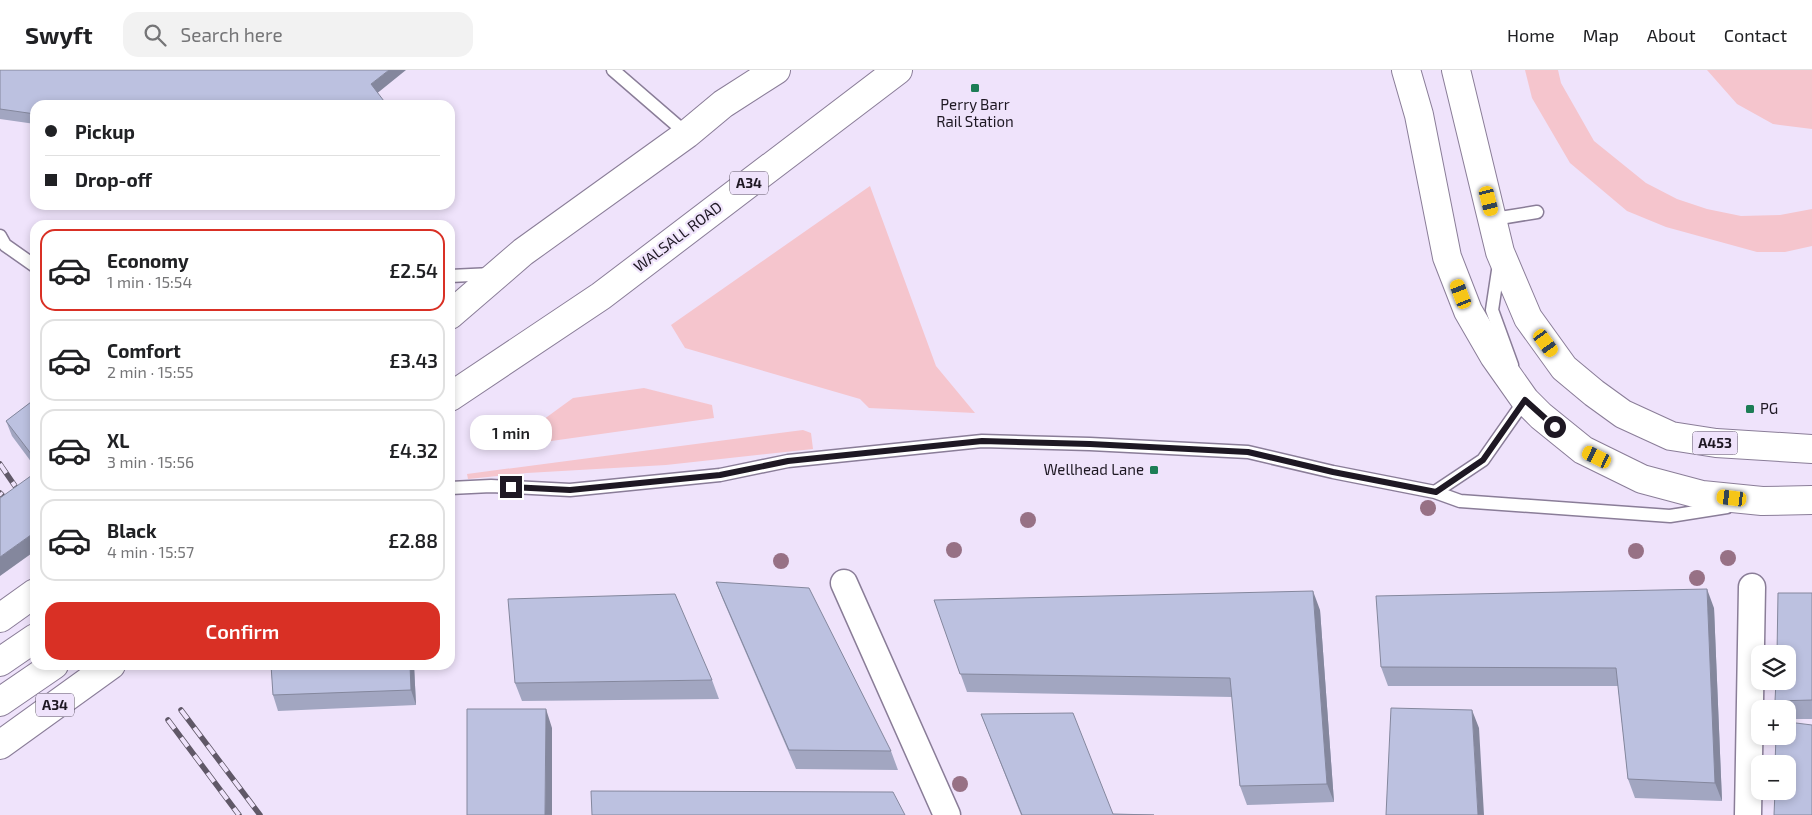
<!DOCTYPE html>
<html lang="en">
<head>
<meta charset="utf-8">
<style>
  body { margin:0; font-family:"Exo 2",sans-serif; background:#f2f2f2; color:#202124; height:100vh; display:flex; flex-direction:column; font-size:19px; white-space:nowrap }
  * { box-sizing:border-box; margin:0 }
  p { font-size:16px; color:#757577 }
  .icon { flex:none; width:28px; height:28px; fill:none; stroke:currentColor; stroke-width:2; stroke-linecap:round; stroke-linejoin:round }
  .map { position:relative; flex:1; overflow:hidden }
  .details { position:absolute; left:30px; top:150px; width:425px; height:450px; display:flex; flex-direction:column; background:#fff; border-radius:15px; box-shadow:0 2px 8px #0003 }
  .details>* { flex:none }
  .top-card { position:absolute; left:30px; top:30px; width:425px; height:110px; border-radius:15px; box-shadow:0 2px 8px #0003; display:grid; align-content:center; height:110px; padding:0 15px; background:#fff }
  .buttons { position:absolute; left:1751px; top:575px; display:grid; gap:10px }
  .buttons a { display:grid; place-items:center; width:45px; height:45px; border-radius:10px; background:#fff; box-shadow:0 2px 8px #0003; font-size:25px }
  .end { position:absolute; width:22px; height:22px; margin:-11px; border:6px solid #1e1823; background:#fff; box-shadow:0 0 0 2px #fff }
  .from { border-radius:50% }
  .bubble { position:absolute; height:35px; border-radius:15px; background:#fff; box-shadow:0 2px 8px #0003; font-size:16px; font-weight:600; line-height:35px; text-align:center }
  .car { position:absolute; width:15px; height:30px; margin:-15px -8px; border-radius:6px; box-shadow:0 0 4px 1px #0007; background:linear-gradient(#f5c518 24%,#345 0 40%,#f5c518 0 76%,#345 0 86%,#f5c518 0) }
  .top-card b { display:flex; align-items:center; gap:18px; height:48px; font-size:19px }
  .top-card b+b { border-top:1px solid #e0e0e0 }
  .top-card i { width:12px; height:12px; background:#202124 }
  ul { padding:9px 0 0; list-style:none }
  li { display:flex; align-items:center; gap:15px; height:82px; margin:0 10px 8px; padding:0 5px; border:2px solid #e0e0e0; border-radius:15px }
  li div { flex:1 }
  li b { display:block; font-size:19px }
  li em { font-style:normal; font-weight:600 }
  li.active { border-color:#d93025 }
  li>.icon { width:45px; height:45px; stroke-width:1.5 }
  .action { display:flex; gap:10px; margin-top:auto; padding:10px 15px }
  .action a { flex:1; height:58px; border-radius:15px; background:#d93025; color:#fff; font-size:20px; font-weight:600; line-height:58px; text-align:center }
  header { display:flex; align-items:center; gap:30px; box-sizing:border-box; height:70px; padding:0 25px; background:#fff; border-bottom:1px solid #e0e0e0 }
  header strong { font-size:24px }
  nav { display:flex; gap:28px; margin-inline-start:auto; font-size:18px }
  .search { width:350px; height:45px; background:#f2f2f2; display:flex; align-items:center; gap:12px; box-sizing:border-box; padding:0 18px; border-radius:15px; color:#757577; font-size:19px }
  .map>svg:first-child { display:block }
</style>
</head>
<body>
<header>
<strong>Swyft</strong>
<div class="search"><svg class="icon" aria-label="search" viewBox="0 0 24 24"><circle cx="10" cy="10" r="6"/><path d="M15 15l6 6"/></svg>Search here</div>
<nav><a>Home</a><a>Map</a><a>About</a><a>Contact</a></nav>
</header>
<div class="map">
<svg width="1812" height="745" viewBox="0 0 1812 745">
  <rect width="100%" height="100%" fill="#efe3fb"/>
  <!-- green -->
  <path fill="#f5c5cd" d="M1525 0H1558L1561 13 1594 71 1646 113 1677 129 1707 139 1741 146 1780 145 1812 139V176L1785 182H1757L1666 157 1627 141 1570 93 1532 28Z
    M1707 0H1812V59L1773 54 1737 34Z
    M870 116 936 296 975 343 869 338 860 329 685 278 671 255Z
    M644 318 712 335 714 348 516 376 514 371 573 328Z
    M803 360 811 363 813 379 666 395 527 403 468 409 467 404Z"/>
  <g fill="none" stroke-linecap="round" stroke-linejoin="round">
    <defs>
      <path id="lane" d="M613 0 687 64
        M1494 149 1537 142
        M0 166 5 175 35 196
        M1499 194 1492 240 1512 295
        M450 206 492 204
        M450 418 491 416 570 420 720 405 788 391 982 371 1090 374 1248 382 1333 402 1435 422 1460 431 1670 446 1727 437
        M1435 422 1483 390 1525 330 1524 328"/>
      <path id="street" d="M844 513 947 745
        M1748 745 1752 517"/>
      <path id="primary" d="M1406 0 1419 45 1447 187 1468 241 1494 286 1525 330 1541 346 1583 380 1642 409 1702 425 1762 431 1812 430
        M1456 0 1500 182 1528 248 1564 298 1594 323 1623 344 1671 366 1716 373 1812 379"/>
      <path id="highway" d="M450 245 523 182 687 64 723 34 776 0
        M450 327 601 226 898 0
        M0 548 35 523
        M0 592 35 568
        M0 632 54 595
        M0 675 111 595"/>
    </defs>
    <!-- lane casing -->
    <use href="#lane" stroke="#8a7d98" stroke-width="15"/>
    <!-- street casing -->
    <use href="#street" stroke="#8a7d98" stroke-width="29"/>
    <!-- primary casing -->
    <use href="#primary" stroke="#8a7d98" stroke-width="30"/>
    <!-- highway casing -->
    <use href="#highway" stroke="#8a7d98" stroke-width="30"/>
    <!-- lane -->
    <use href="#lane" stroke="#fff" stroke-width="12"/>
    <!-- street -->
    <use href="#street" stroke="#fff" stroke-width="26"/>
    <!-- primary -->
    <use href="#primary" stroke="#fff" stroke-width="28"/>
    <!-- highway -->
    <use href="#highway" stroke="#fff" stroke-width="28"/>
    <defs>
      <path id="rail" d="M0 394 15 416
        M0 423 2 425
        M181 640 260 745
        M168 650 239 745"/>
    </defs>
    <!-- rail casing -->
    <use href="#rail" stroke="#605867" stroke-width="5.5"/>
    <!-- rail -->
    <use href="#rail" stroke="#efe3fb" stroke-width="4" stroke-dasharray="11" stroke-linecap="butt"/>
  </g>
  <!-- trees -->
  <g fill="#977185">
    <circle cx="1428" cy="438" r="8"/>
    <circle cx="1028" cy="450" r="8"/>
    <circle cx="954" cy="480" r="8"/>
    <circle cx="1636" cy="481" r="8"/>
    <circle cx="1728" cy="488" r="8"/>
    <circle cx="781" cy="491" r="8"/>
    <circle cx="1697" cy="508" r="8"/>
    <circle cx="960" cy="714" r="8"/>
  </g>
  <!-- wall -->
  <path fill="#a2a6c1" d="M0 0 378 23 35 35V54L0 49Z
    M35 329V397L12 366 6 351Z
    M716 512 891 681 898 700 796 699 723 530Z
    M1812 523V649H1788V639H1778L1775 631Z
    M934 530 1320 540 1334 732 1247 735 1240 716 1232 627 967 622Z
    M1714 538 1722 731 1635 728 1628 709 1618 616H1388L1381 597Z
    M271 595H414L416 635 278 641 273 625Z
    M712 610 719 629 522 631 515 613Z
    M981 644 1113 744 1154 745H1021Z"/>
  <!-- shaded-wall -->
  <path fill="#84879d" d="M389 0H406L375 25 371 14Z
    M35 462V481L0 506V487Z
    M1707 519 1714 538 1722 731 1715 713Z
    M1313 521 1320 540 1334 732 1327 714Z
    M410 595H414L416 635 411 620Z
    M546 639 552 658V745H545Z
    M1472 640 1479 658 1484 745H1478Z"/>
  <!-- building -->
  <path fill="#bcc1e0" stroke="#84879d" d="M0 0H389L371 14 387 35H35V44L0 39Z
    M35 329V389L6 351Z
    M35 403V462L0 487V428Z
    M716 512 809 518 891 681 789 680Z
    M1707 519 1715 713 1628 709 1616 598 1381 597 1376 526Z
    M1313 521 1327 714 1240 716 1230 608 960 604 934 530Z
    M1778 523H1812V630L1775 631 1776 611H1788V584H1777Z
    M675 524 712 610 515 613 508 529Z
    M271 595H410L411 620 273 625Z
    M1391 638 1472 640 1478 745H1386Z
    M467 639H546L545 745H467Z
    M1073 643 1113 744 1154 745H1022L981 644Z
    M1788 652 1812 655V745H1774L1775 721H1788V694H1775L1776 666H1788Z
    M591 721 893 722 905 745H592Z"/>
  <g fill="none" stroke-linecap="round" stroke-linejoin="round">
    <!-- route -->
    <path stroke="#1e1823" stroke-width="6" d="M511 417 570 420 720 405 788 391 982 371 1090 374 1248 382 1333 402 1436 422 1483 390 1525 330 1555 357"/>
  </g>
  <!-- markers -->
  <g fill="#1c7d55" stroke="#efe3fb" stroke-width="2">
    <rect x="970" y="13" width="10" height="10" rx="2.5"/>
    <rect x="1745" y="334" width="10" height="10" rx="2.5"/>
    <rect x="1149" y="395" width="10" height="10" rx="2.5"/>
  </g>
  <g text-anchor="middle" stroke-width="4.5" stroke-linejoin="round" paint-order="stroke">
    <!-- shield labels -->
    <g fill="#efe3fb" stroke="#5d5564" stroke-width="1">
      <rect x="730" y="101.5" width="38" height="23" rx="4"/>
      <rect x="1692.5" y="361.5" width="45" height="23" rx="4"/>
      <rect x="36" y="623.5" width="38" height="23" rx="4"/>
    </g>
    <g font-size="14" font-weight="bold" fill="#1e1823">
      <text x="749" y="118">A34</text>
      <text x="1715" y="378">A453</text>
      <text x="55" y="640">A34</text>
    </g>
    <!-- poi labels -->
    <g font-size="15" fill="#1e1823" stroke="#efe3fb">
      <text x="975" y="40">Perry Barr<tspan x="975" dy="17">Rail Station</tspan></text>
      <text x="1760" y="344" text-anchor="start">PG</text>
      <text x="1144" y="405" text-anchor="end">Wellhead Lane</text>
    </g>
    <!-- street labels -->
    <g font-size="15" fill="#1e1823" stroke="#efe3fb">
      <text transform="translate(678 167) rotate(-37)" y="5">WALSALL ROAD</text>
    </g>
  </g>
</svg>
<div class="buttons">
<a><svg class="icon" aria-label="layers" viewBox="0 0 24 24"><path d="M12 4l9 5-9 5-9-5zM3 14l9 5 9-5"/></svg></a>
<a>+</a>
<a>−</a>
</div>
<i class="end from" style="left:1555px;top:357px"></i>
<i class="end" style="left:511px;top:417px"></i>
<div class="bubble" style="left:470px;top:345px;width:82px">1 min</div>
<i class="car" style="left:1489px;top:131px;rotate:166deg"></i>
<i class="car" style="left:1461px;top:224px;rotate:339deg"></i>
<i class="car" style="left:1546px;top:273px;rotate:144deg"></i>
<i class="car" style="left:1597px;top:387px;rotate:296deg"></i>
<i class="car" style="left:1732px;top:428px;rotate:277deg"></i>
<div class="top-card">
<b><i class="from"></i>Pickup</b>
<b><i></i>Drop-off</b>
</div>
<section class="details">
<ul>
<li class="active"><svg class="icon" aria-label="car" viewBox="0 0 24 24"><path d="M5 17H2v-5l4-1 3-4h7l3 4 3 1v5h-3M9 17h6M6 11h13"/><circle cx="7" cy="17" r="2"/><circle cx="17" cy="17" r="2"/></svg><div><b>Economy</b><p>1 min · 15:54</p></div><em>£2.54</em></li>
<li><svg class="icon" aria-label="car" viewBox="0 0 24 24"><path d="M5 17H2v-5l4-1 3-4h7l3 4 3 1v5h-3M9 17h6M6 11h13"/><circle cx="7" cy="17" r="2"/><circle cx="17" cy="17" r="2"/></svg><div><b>Comfort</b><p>2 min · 15:55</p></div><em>£3.43</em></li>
<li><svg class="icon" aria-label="car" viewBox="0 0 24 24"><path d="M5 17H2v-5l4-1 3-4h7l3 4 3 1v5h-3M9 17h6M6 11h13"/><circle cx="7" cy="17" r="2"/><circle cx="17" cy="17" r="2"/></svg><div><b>XL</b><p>3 min · 15:56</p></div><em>£4.32</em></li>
<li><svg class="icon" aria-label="car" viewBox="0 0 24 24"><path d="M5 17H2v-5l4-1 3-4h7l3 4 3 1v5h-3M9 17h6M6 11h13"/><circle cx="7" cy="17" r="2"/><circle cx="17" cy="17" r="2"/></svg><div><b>Black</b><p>4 min · 15:57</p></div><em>£2.88</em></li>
</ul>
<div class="action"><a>Confirm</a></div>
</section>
</div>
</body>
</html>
